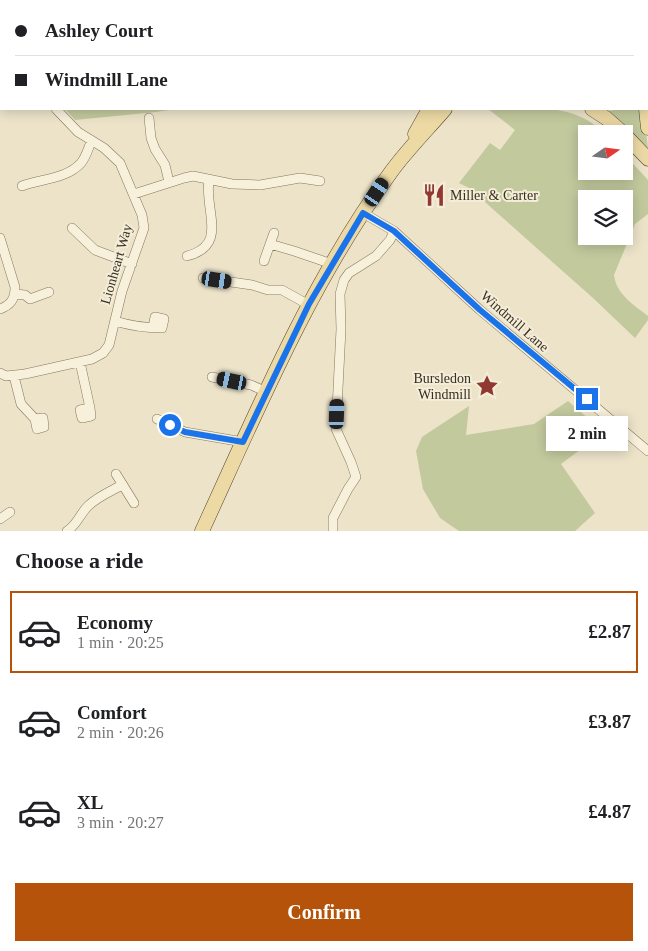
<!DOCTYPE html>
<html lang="en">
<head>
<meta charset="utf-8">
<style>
  body { margin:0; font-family:Georgia,serif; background:#f6f6f6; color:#202124; height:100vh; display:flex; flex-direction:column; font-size:19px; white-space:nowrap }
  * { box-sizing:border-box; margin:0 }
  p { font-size:16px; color:#757577 }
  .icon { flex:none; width:28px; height:28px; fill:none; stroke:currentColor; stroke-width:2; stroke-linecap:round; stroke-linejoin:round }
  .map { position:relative; height:531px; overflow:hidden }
  .sheet { display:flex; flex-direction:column; background:#fff; flex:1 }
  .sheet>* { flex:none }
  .banner { position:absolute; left:0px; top:0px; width:649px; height:110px; box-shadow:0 2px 12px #0003; display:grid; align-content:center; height:110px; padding:0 15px; background:#fff }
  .needle { width:32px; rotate:76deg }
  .buttons { position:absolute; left:578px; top:125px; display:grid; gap:10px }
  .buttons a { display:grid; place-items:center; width:55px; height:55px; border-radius:0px; background:#fff; box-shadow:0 2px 12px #0003; font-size:25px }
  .end { position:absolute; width:22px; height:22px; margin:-11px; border:6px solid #1a73e8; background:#fff; box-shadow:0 0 0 2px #fff }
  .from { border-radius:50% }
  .bubble { position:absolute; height:35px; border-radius:0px; background:#fff; box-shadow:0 2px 12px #0003; font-size:16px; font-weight:600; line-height:35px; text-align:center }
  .car { position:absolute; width:15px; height:30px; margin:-15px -8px; border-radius:6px; box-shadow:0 0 4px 1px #0007; background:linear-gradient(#222 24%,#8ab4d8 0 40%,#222 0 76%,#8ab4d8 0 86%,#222 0) }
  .banner b { display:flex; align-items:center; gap:18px; height:48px; font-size:19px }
  .banner b+b { border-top:1px solid #e0e0e0 }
  .banner i { width:12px; height:12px; background:#202124 }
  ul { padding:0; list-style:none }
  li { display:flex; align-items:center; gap:15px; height:82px; margin:0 10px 8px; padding:0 5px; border:2px solid transparent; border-radius:0px }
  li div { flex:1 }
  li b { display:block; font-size:19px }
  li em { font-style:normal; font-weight:600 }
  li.selected { border-color:#b45309 }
  li>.icon { width:45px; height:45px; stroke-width:1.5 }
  h2 { padding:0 15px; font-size:22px; line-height:60px }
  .cta { display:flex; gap:10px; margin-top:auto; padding:10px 15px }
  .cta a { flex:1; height:58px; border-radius:0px; background:#b45309; color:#fff; font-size:20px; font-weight:600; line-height:58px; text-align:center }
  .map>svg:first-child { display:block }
</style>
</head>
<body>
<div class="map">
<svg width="648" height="531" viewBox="0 0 648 531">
  <rect width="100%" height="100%" fill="#ece3c9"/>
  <!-- green -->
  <path fill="#c2c99d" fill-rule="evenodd" d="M65 109H176L156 112 75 120Z
    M488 109C529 109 574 101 605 134H586V171H624V154L648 180V214L635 224 614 275C616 294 634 305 648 316V320L635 338 593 298 469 188 459 183 490 143 500 150 515 130ZM586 199H624V236H586Z
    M619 109H642C644 123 648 138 648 153L605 112Z
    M568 401 604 432 561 464 595 513 575 531H459L440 518 423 489 416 451 422 437 469 406 466 435 534 424Z"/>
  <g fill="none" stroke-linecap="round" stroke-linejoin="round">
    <defs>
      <path id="street" d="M36 0 47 1
        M11 1 27 0
        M60 1 63 0
        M0 3H1
        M0 53 1 55
        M0 99 1 98
        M149 118 151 138 155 149 165 165 169 182
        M22 186C40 179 67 179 81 163 86 157 88 149 91 142
        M134 194 184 178 193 176 232 184 260 185 300 178 320 181
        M363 213 394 231 480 310 648 451
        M72 228 95 250 132 264
        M0 238 15 287C15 299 11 305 0 309
        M270 244 274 233
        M187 256C229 245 204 211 209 180
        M264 261 270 244 294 251 332 264
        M203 278 252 285 268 290H282L309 305
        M15 294 25 295 30 299 49 292
        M115 321C131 326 145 328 162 328L164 319 155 317 153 328
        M80 362 90 408 80 410 82 418 91 416 90 408
        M0 373 6 376 25 374 92 359 103 353 109 345 122 291 144 228 142 215 120 163 104 148 78 132 56 109
        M14 376 21 404 35 419 43 418 44 427 37 429 35 419
        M212 377 251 385 267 392
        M157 419 185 432 243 442
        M116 474 134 503
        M0 519 10 512
        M67 531C77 525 80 514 88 506 97 497 111 491 122 485
        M333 531V518L348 489 356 477 351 462 336 429 341 329 340 294 344 280 349 273 376 256 390 240 394 231"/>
      <path id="primary" d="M489 1 490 0
        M648 82V81
        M592 109 606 118 624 134
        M646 109 648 128
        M415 134 429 109
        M624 134 648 159
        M202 531C258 409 311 281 391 172 407 150 427 130 445 109"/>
    </defs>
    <!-- street casing -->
    <use href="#street" stroke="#87765e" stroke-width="10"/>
    <!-- primary casing -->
    <use href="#primary" stroke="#554532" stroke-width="15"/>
    <!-- street -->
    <use href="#street" stroke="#f7f0db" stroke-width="9"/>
    <!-- primary -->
    <use href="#primary" stroke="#ecd9a4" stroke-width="14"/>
  </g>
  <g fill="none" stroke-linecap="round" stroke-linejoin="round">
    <!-- route -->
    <path stroke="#1a73e8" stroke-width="6" d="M170 425 185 432 243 442 309 304 363 213 394 231 480 310 587 399"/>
  </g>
  <!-- icons -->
  <defs>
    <symbol id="restaurant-bare" viewBox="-9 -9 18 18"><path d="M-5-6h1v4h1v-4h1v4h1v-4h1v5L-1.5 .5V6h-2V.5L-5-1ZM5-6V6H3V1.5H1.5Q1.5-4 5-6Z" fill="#923833" stroke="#f4edd8" stroke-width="2.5" paint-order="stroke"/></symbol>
    <symbol id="sight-bare" viewBox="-9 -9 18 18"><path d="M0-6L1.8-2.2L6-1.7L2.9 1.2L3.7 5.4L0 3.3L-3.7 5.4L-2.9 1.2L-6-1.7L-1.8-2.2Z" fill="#923833" stroke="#f4edd8" stroke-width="2.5" paint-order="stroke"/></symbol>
  </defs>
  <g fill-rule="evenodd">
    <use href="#restaurant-bare" x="418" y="179" width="32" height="32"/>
    <use href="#sight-bare" x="471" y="370" width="32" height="32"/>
  </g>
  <g text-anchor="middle" stroke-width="4" stroke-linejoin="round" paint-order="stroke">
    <!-- poi labels -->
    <g font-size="14" fill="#382e21" stroke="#f4edd8" text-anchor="start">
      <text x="450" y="200">Miller &amp; Carter</text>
      <text x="471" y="383" text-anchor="end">Bursledon<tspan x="471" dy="16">Windmill</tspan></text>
    </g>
    <!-- street labels -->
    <g font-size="14" fill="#382e21" stroke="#f4edd8">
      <text transform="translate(116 264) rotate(-74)" y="5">Lionheart Way</text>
      <text transform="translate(515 321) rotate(41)" y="5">Windmill Lane</text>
    </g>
  </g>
</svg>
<div class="buttons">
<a><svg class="needle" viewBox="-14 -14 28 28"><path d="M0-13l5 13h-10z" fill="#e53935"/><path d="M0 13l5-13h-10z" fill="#757577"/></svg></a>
<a><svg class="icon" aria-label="layers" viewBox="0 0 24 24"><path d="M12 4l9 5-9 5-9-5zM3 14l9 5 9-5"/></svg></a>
</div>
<i class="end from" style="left:170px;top:425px"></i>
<i class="end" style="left:587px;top:399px"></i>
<div class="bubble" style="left:546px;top:416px;width:82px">2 min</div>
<i class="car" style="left:377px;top:192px;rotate:33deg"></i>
<i class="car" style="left:217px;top:280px;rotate:99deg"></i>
<i class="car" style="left:232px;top:381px;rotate:282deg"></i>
<i class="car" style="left:337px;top:414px;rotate:2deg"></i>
<div class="banner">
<b><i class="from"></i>Ashley Court</b>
<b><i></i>Windmill Lane</b>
</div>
</div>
<section class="sheet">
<h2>Choose a ride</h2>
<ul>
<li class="selected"><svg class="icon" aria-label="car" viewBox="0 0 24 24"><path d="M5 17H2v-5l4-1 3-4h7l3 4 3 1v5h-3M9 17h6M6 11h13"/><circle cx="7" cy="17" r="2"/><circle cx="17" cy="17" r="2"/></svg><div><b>Economy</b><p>1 min · 20:25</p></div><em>£2.87</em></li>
<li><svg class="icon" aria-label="car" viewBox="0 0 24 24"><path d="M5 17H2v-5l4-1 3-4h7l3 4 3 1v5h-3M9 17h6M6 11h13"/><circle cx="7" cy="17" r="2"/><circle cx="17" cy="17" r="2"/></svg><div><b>Comfort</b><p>2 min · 20:26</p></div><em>£3.87</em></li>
<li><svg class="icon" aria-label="car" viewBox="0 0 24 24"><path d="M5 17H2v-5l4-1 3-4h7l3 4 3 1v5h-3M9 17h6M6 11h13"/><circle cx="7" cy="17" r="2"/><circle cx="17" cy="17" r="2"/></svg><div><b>XL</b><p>3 min · 20:27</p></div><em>£4.87</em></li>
</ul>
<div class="cta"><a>Confirm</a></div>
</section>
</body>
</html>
